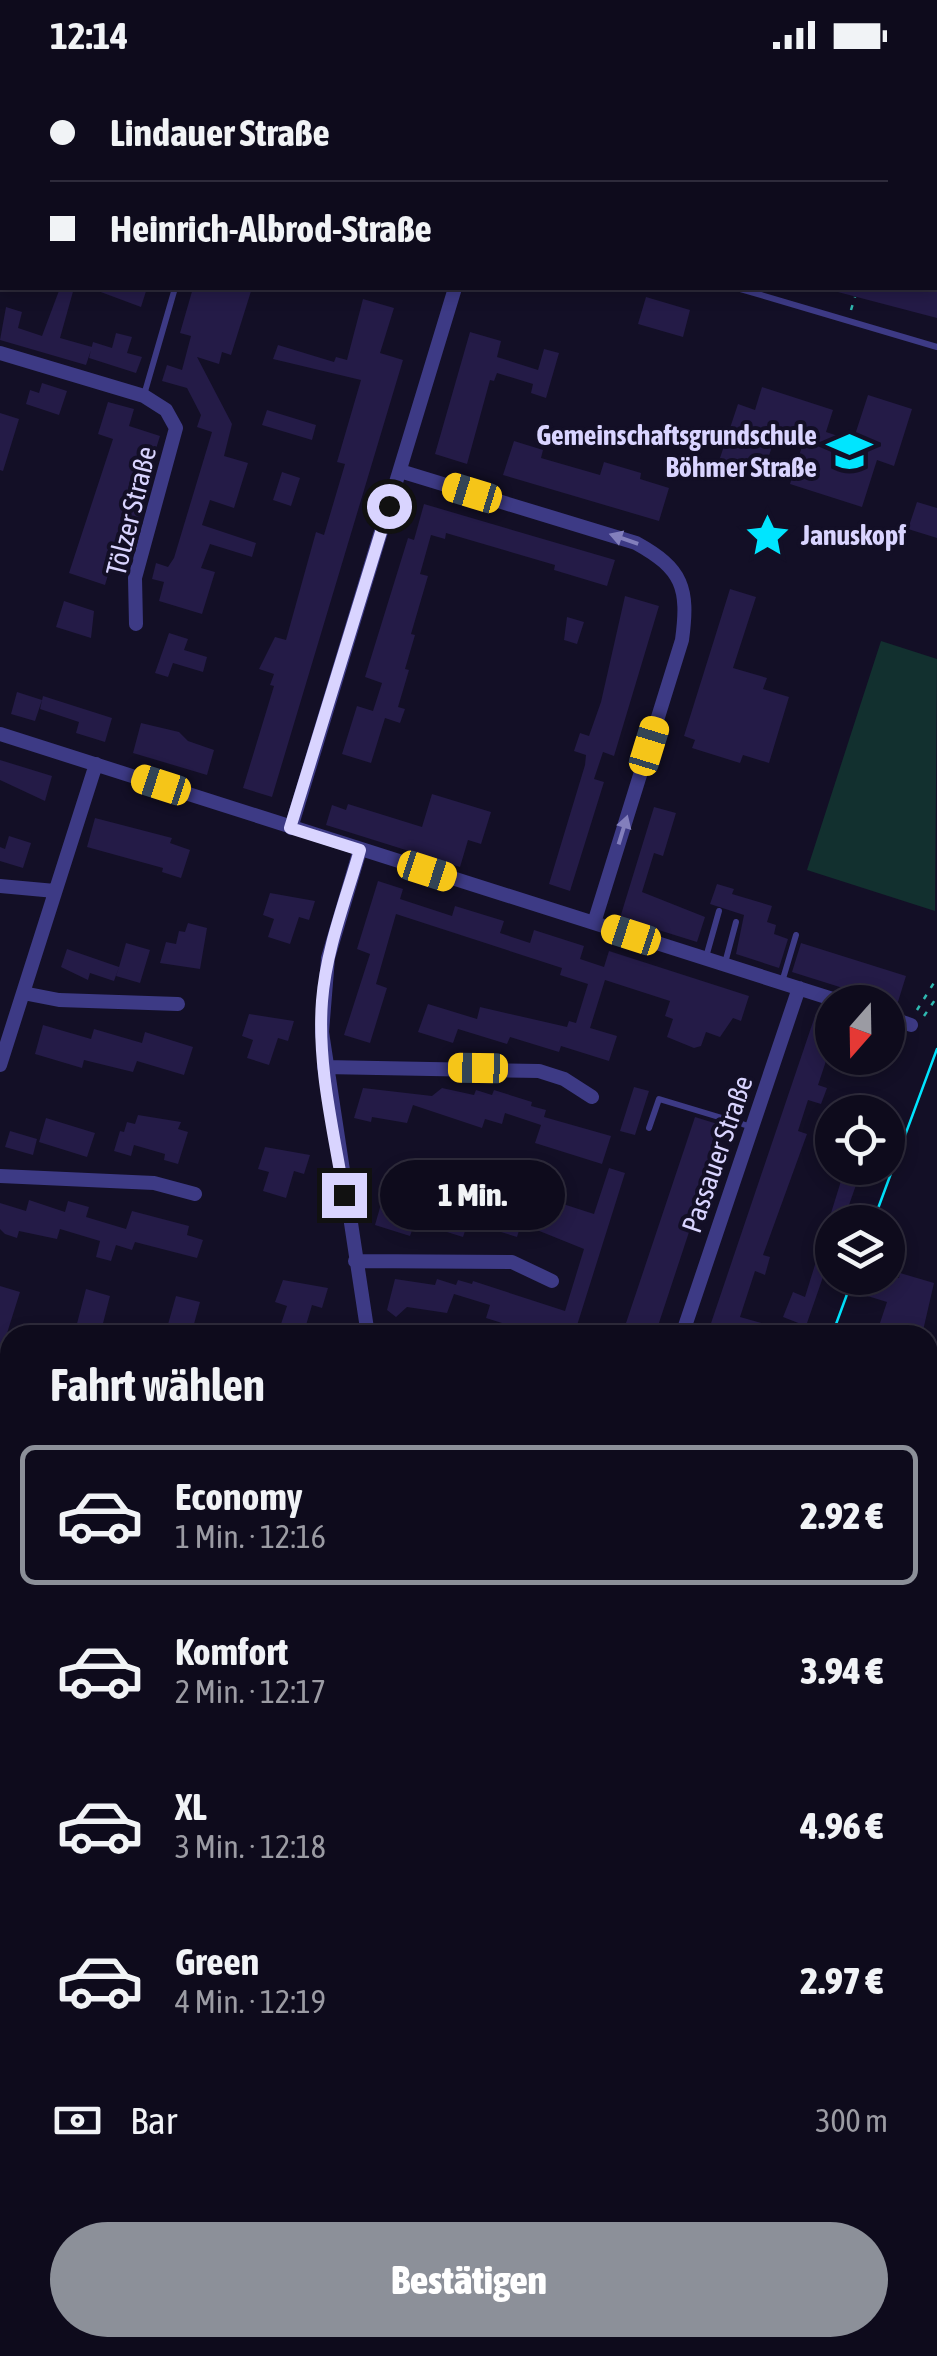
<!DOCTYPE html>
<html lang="de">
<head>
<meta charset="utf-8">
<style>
  body { margin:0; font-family:"Asap Condensed",sans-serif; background:#1c1929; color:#f1f3f6; height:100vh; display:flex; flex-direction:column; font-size:38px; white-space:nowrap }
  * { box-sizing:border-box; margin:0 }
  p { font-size:32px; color:#9b9ba3 }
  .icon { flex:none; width:55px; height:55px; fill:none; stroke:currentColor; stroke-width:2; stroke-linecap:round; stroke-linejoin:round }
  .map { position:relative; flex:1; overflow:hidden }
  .side { position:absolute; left:0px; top:1255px; width:938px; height:1032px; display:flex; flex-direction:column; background:#0e0b1c; border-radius:30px 30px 0 0; box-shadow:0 5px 15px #0003,0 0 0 2px #2e2b3b }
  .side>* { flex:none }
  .banner { position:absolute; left:0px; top:0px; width:938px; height:220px; box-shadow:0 5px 15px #0003,0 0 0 2px #2e2b3b; display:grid; align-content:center; height:220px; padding:0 50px; background:#0e0b1c }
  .needle { width:65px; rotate:200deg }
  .buttons { position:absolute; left:815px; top:915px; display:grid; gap:20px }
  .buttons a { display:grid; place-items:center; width:90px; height:90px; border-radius:50%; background:#0e0b1c; box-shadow:0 5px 15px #0003,0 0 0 2px #2e2b3b; font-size:50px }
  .end { position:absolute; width:45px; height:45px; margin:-22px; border:12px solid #d9d4ff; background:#111; box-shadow:0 0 0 5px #111 }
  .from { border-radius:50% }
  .bubble { position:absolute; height:70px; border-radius:35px; background:#0e0b1c; box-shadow:0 5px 15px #0003,0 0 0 2px #2e2b3b; font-size:32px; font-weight:800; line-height:70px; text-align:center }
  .car { position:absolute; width:30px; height:60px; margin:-30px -15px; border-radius:12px; box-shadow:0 0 8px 2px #0007; background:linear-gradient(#f5c518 24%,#345 0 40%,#f5c518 0 76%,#345 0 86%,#f5c518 0) }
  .banner b { display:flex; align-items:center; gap:35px; height:95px; font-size:38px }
  .banner b+b { border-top:2px solid #2e2b3b }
  .banner i { width:25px; height:25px; background:#f1f3f6 }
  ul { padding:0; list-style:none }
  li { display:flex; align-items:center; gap:30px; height:140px; margin:0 20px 15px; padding:0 30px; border:5px solid transparent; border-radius:15px }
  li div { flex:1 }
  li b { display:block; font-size:38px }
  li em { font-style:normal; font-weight:800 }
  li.current { border-color:#8c9099 }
  li>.icon { width:90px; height:90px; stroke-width:1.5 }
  h2 { padding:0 50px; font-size:45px; line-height:120px }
  .pay { display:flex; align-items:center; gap:25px; height:110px; padding:0 50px; font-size:38px }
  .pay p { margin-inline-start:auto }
  .action { display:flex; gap:20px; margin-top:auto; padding:20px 50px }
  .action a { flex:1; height:115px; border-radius:60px; background:#8c9099; color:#fff; font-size:40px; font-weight:800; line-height:115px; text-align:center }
  .status { display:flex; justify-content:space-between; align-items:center; height:70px; padding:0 50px; background:#0e0b1c; direction:ltr }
  .status svg { height:28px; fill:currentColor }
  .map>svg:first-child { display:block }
</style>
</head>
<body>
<div class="status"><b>12:14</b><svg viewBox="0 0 49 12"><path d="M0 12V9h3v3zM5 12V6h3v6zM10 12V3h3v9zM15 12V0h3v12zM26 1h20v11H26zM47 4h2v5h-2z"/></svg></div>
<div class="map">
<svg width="937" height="2286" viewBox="0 0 937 2286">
  <rect width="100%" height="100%" fill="#130f26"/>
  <!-- green -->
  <path fill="#12302f" d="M881 571 937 589 935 841 807 800Z
    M928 1497 937 1500V1653L928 1650Z
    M0 1724 10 1729V2278H386L390 2286H0Z"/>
  <!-- building -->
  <path fill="#241b47" d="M60 218H74L60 268 92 277 86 295 0 270 6 237 22 242 18 258 42 266Z
    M90 218H147L141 237Z
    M193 218H252L231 285 222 282 219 294 197 287 232 354 224 386 248 393 234 438 210 430 202 455 256 473 252 487 210 474 201 498 215 502 202 544 159 531 164 512 152 509 156 493 168 497 174 488 212 362 197 357 201 345 187 318 162 311 167 295 182 300 191 266 180 263Z
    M835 218H937V248L834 221Z
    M646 227 690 240 683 267 638 254Z
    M363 229 394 238 380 283 403 290 272 727 243 718 274 616 270 615 274 604 259 599 275 567 286 570 316 462 324 465 345 394 337 392 361 310 273 289 278 275 334 292 336 287 347 290Z
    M470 262 501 271 497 287 538 300 544 279 559 283 546 328 531 323 533 314 497 303 494 311 490 310 467 394 435 384Z
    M116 263 132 267 127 283 142 287 136 303 89 288 93 272 112 278Z
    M42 313 67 321 59 345 26 334 30 320 39 323Z
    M762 317 833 340 826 362 853 371 868 325 912 339 894 396 877 390 862 437 790 414 805 367 778 358 763 404 719 391 738 334 755 340Z
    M108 332 134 339 129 356 160 366 155 382 147 379 138 408 150 412 138 452 125 448 105 515 69 503 113 369 98 364Z
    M267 340 316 355 312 370 262 355Z
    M0 343 19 349 3 401 0 400Z
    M598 355 615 360 610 378 592 373Z
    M514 371 543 380 541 388 600 405 604 392 641 403 640 409 669 418 659 451 503 405Z
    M282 402 300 408 291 436 273 430Z
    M917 432 937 438V468L908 459Z
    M424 434 615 490 607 516 554 500 555 495 446 463 445 469 431 465 420 504 428 506 411 564 415 565 405 599 409 600 398 637 405 639 400 653 385 648 371 693 342 684 357 636 373 641 382 613 365 607 408 468 414 470Z
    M730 519 756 527 733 598 767 608 763 619 789 627 769 693 743 685 740 693 692 678 695 670 684 666Z
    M625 526 659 536 614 686 603 682 594 709 604 712 570 821 549 814 585 695 586 685 574 681 580 663 589 666 601 632Z
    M64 531 94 541 91 568 56 557Z
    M567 547 584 552 577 574 564 570Z
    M169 563 188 569 184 580 207 587 203 602 173 593 168 607 155 603Z
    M17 622 42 630 35 651 11 644Z
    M43 626 112 648 105 672 76 663 79 652 40 639Z
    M141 653 179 662 188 671 214 680 207 705 133 683Z
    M0 690 52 706 45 731 0 710Z
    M432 724 491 742 481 774 468 770 460 797 326 755 332 735 346 740 348 734 422 757Z
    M654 737 676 743 663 786 654 783 642 822 705 847 697 872 620 848Z
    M95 748 172 768 170 773 190 780 181 808 162 802 163 798 87 777Z
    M9 766 31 773 23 798 0 791V777L5 779Z
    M378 811 403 819 400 829 452 846 455 836 504 851 500 863 530 873 534 860 584 876 580 889 604 897 609 881 749 926 741 951 733 948 720 967 706 962 701 976 694 978 667 967 673 949 665 946 670 931 605 910 590 958 617 966 609 991 561 976 559 982 510 967 507 974 458 959 453 973 418 962 428 934 477 949 480 937 567 957 569 951 576 953 588 914 560 905 562 898 396 844 376 914 387 918 370 973 344 965 370 884 357 879Z
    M717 814 734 819 732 824 772 836 767 852 776 855 774 864 788 869 779 898 736 884 744 845 710 834Z
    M270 823 315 831 309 850 299 847 290 874 268 867 274 849 263 845Z
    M188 853 207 858 200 899 160 893 166 872 176 874 179 861 185 862Z
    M126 873 150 880 140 913 116 906 119 897 114 911 90 903 88 910 61 897 67 879 119 897Z
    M801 873 906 906 897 935 792 902Z
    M816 943 832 948V973L818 1015 827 1018 821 1034 808 1030 798 1061 807 1064 763 1185 770 1187 765 1205 755 1201 740 1247 765 1254 762 1265H707Z
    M249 944 294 951 288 971 278 968 269 995 247 988 253 970 242 966Z
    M43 955 91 969 94 959 142 973 145 962 193 977 184 1005 137 991 133 1002 84 990 82 998 35 984Z
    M634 1017 649 1021 635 1065 620 1061Z
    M363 1018 432 1026 442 1018 474 1025 476 1020 492 1025 494 1020 532 1032 531 1036 546 1040 544 1047 611 1066 602 1094 535 1073 541 1055 505 1043 502 1054 485 1049 482 1058 413 1035 407 1053 372 1047 371 1052 354 1048Z
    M138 1045 181 1052 178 1059 188 1062 178 1094 164 1090 165 1084 134 1075 131 1086 114 1081 120 1061 124 1062 127 1052 135 1054Z
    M695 1047 724 1056 655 1265H622Z
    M46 1048 95 1063 87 1087 39 1072Z
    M10 1061 37 1069 33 1085 5 1077Z
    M265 1077 310 1085 304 1104 294 1101 286 1128 263 1121 269 1102 258 1099Z
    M609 1098 625 1103 574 1265H540L486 1248 490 1235 454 1224 447 1243 407 1237 396 1247 387 1240 395 1209 435 1215 437 1209 456 1215 458 1210 472 1214 473 1211 565 1241 584 1179 522 1154 526 1140 541 1144 544 1133 561 1139 563 1134 594 1144Z
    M845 1098H862L843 1152 832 1148V1181L806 1256 783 1247 793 1222 805 1227Z
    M383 1127 433 1142 438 1127 487 1142 491 1132 525 1142 517 1167 468 1152 463 1167 415 1152 410 1166 375 1155Z
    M29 1130 65 1142 68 1131 89 1137 86 1147 126 1159 132 1141 189 1156 187 1165 203 1170 197 1188 135 1172 132 1180 116 1175 111 1191 96 1187 100 1171 60 1159 57 1169 19 1161 17 1168 5 1164 0 1159V1133L26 1141Z
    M900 1203 934 1213 922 1265H876L887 1232 861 1224 866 1208H899Z
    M283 1210 328 1218 322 1238 312 1235 304 1262 281 1254 287 1236 275 1232Z
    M0 1216 20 1222 3 1276 0 1275Z
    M86 1219 110 1226 100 1265H74Z
    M176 1226 200 1232 191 1265H165Z"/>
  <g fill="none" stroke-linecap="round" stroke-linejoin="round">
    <!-- path -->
    <path stroke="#2fb8b0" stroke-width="2.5" stroke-dasharray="5 8" stroke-linecap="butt" d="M851 240 855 227
      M917 940 937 908
      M924 946 937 927
      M0 1840 10 1827
      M0 1960 10 1974
      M0 2056 10 2071
      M0 2112 10 2106
      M0 2240 10 2238
      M91 2278 92 2286
      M146 2283 168 2278
      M364 2286V2278"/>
    <!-- service -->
    <path stroke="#3d3a85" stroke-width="6" d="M737 218 937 277
      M144 325 175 218
      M706 887 719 841
      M725 893 736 852
      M782 912 796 865
      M649 1058 659 1029 752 1057
      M928 2140 937 2139
      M876 2286 879 2278"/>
    <!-- minor -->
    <path stroke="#3d3a85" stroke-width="14" d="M264 0V2
      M559 0 568 2
      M9 2 10 0
      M521 2 522 0
      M0 31 2 23
      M935 115H937
      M0 283 144 326 166 340 176 358 135 508 136 554
      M400 401 636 473C683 499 689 518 682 570L594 853
      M0 664 842 932
      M291 758 455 218
      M360 780 328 888 322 962 368 1265
      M0 816 55 821
      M23 923 59 930 178 934
      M888 947 911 955
      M0 995 96 694
      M324 997 539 1001 564 1009 592 1027
      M0 1106 154 1113 195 1124
      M355 1191 512 1192 552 1211
      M682 1265 799 918
      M0 1295H10
      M0 1492 10 1495
      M928 2049 937 2052"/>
    <!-- tertiary -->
    <path stroke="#3d3a85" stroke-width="18" d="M0 1690 10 1695
      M411 2278 414 2286"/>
    <!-- secondary -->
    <path stroke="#6f6bff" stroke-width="20" d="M928 1934 937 1906
      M794 2286 798 2278
      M826 2286 828 2278"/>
    <!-- tram -->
    <path stroke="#00e5ff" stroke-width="2.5" d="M873 1152 937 979
      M832 1265 853 1208
      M478 2286 480 2278"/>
  </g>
  <!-- one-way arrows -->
  <defs><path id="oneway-solid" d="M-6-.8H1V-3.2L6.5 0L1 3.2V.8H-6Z" transform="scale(2.5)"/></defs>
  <g fill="#837fbc">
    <use href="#oneway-solid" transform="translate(624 469) rotate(-161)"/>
    <use href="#oneway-solid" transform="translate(623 760) rotate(-73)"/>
  </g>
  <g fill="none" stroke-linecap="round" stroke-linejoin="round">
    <!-- route -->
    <path stroke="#d9d4ff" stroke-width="12" d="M344 1125C334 1062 317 996 322 931 326 879 346 829 360 780L290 758 389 436"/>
  </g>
  <!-- icons -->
  <defs>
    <symbol id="school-bare" viewBox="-9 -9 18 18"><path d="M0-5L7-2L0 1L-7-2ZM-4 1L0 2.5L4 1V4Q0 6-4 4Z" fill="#00e5ff" stroke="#130f26" stroke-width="2.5" paint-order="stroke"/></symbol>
    <symbol id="sight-bare" viewBox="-9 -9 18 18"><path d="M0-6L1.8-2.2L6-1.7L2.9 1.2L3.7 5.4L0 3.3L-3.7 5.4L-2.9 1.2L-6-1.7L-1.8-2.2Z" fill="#00e5ff" stroke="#130f26" stroke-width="2.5" paint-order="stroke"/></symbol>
  </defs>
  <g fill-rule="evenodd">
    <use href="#school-bare" x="818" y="350" width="63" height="63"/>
    <use href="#sight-bare" x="736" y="434" width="63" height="63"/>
  </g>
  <g text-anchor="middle" stroke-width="8" stroke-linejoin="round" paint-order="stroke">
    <!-- poi labels -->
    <g font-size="28" font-weight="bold" fill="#d9d4ff" stroke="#130f26" text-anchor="end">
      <text x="817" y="375">Gemeinschaftsgrundschule<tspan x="817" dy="32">Böhmer Straße</tspan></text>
      <text x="801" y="475" text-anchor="start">Januskopf</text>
    </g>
    <!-- street labels -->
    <g font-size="28" fill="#d9d4ff" stroke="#130f26">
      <text transform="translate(131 441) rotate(-76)" y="10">Tölzer Straße</text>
      <text transform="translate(717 1084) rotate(-71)" y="10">Passauer Straße</text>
    </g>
  </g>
</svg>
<div class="buttons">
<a><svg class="needle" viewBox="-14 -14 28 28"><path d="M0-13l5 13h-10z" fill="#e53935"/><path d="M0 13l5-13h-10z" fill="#9b9ba3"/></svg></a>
<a><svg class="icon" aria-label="locate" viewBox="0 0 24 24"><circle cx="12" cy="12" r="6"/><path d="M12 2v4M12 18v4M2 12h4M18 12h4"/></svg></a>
<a><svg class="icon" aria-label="layers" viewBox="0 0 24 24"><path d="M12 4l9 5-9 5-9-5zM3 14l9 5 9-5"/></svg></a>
</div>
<i class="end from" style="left:389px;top:436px"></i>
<i class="end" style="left:344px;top:1125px"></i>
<div class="bubble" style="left:380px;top:1090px;width:185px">1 Min.</div>
<i class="car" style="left:472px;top:423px;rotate:287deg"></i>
<i class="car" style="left:649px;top:676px;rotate:17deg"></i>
<i class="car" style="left:161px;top:715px;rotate:288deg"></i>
<i class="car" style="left:427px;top:801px;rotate:108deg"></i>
<i class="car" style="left:631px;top:865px;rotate:288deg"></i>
<i class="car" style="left:478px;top:998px;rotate:271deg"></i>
<div class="banner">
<b><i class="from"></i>Lindauer Straße</b>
<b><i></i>Heinrich-Albrod-Straße</b>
</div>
<section class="side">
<h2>Fahrt wählen</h2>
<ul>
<li class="current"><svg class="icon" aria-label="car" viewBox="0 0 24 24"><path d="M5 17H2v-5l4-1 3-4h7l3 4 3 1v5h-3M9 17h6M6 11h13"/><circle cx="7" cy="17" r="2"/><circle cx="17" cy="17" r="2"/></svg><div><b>Economy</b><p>1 Min. · 12:16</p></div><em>2.92 €</em></li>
<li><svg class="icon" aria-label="car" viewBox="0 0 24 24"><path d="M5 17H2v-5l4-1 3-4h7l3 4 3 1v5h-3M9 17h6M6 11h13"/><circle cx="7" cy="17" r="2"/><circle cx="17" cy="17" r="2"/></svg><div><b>Komfort</b><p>2 Min. · 12:17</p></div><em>3.94 €</em></li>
<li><svg class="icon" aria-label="car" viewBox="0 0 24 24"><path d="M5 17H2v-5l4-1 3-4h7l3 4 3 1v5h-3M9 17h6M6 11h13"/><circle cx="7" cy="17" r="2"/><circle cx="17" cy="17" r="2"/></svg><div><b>XL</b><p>3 Min. · 12:18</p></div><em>4.96 €</em></li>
<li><svg class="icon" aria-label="car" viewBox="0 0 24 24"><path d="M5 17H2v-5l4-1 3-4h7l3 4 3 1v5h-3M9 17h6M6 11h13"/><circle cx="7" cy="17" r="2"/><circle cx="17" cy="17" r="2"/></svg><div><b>Green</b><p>4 Min. · 12:19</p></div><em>2.97 €</em></li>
</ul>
<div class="pay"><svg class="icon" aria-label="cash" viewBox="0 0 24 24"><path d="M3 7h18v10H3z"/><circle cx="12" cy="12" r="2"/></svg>Bar<p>300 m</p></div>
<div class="action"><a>Bestätigen</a></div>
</section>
</div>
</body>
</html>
